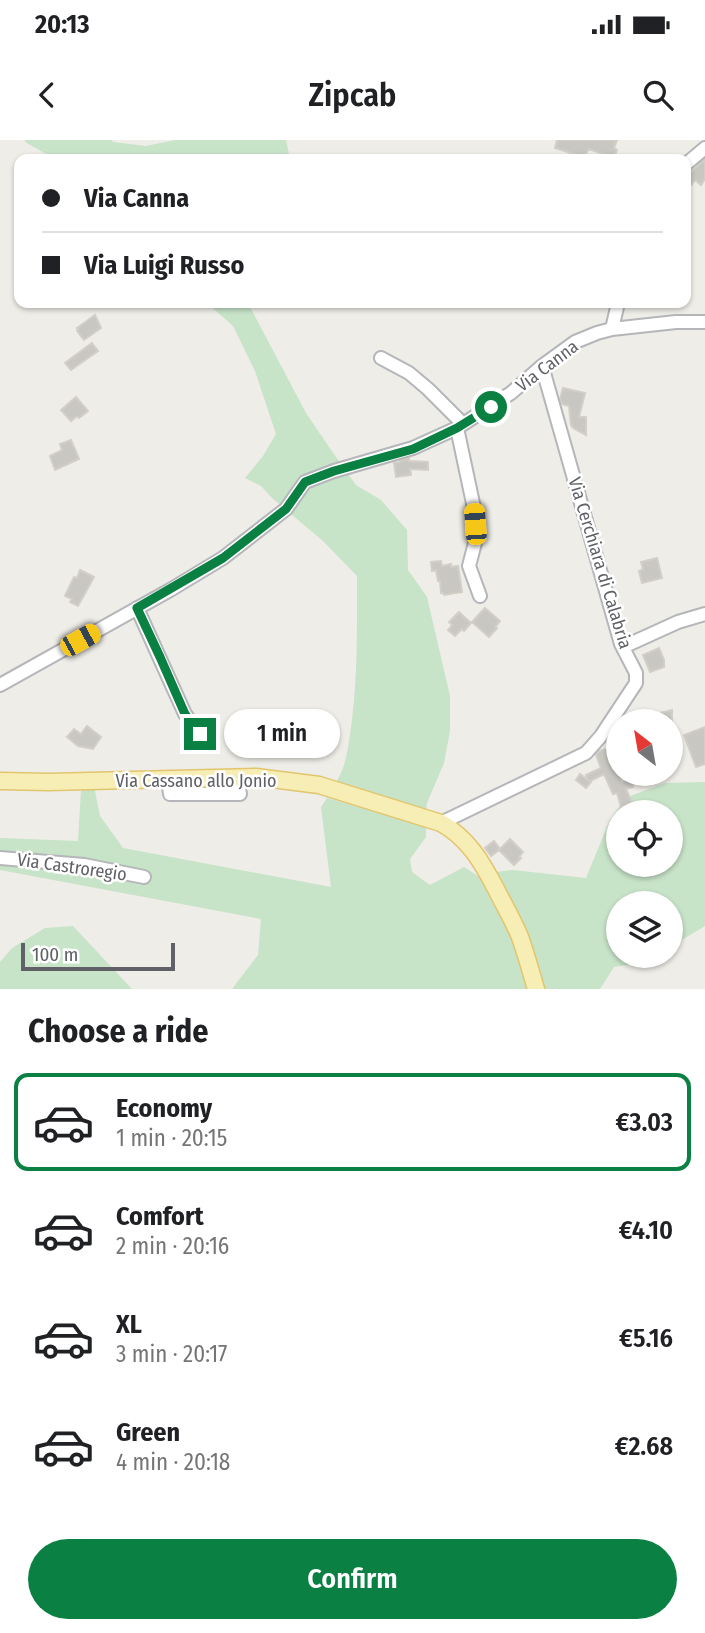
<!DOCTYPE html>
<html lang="en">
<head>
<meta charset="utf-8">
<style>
  body { margin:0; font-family:"Fira Sans Condensed",sans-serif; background:#f2f2f2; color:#202124; height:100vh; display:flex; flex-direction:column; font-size:26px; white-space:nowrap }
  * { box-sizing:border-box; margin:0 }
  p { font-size:23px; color:#757577 }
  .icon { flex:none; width:38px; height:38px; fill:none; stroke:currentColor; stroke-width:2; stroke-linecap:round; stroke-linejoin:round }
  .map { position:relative; height:849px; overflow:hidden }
  .panel { display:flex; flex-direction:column; background:#fff; flex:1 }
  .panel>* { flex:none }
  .top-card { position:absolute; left:14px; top:14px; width:677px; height:154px; border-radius:14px; box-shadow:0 2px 5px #0004; display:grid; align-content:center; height:154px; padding:0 28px; background:#fff }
  .needle { width:46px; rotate:329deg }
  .fabs { position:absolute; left:606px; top:569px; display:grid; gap:14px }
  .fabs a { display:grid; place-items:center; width:77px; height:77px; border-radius:50%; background:#fff; box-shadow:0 2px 5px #0004; font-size:35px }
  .scale { position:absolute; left:21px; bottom:18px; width:154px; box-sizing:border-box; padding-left:7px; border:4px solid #5f6166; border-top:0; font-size:19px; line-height:24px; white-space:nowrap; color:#5f6166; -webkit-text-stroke:5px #fff; paint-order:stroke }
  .end { position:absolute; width:32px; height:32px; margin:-16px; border:9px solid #0b8043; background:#fff; box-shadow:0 0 0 4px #fff }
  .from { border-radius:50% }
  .bubble { position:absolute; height:49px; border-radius:24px; background:#fff; box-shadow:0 2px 5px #0004; font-size:23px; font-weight:600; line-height:49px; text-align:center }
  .car { position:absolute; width:21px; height:42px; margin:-21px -10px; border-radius:9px; box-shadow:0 0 5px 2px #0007; background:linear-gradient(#f5c518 24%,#345 0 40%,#f5c518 0 76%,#345 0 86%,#f5c518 0) }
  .top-card b { display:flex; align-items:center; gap:24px; height:66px; font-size:26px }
  .top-card b+b { border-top:2px solid #e0e0e0 }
  .top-card i { width:18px; height:18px; background:#202124 }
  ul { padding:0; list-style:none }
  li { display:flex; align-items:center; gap:21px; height:98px; margin:0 14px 10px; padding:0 14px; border:4px solid transparent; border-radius:14px }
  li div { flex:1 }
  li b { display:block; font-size:26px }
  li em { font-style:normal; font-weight:600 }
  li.current { border-color:#0b8043 }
  li>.icon { width:63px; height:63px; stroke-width:1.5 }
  h2 { padding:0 28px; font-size:32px; line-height:84px }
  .action { display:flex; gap:14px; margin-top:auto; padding:14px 28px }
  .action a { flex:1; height:80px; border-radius:42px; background:#0b8043; color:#fff; font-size:28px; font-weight:600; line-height:80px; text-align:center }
  .status { display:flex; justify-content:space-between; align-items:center; height:49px; padding:0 35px; background:#fff; direction:ltr }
  .status svg { height:19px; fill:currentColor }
  header { display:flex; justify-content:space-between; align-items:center; height:91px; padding:0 28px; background:#fff; font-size:32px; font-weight:600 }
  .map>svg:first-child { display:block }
</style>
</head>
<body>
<div class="status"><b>20:13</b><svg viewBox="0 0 49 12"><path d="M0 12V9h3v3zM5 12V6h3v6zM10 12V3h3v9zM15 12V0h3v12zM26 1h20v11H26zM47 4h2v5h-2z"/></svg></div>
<header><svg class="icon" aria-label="back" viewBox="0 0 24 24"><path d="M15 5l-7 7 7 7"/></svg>Zipcab<svg class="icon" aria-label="search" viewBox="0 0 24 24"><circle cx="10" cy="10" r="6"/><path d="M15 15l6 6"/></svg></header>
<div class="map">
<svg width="705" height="849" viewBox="0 0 705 849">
  <rect width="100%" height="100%" fill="#efede7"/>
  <!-- green -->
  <path fill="#c7e3c8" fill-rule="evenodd" d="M25 0H111L113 2 146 6 175 0H286L290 19H55L25 2Z
    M207 163H248L306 273 329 307 356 345 381 360 407 390 408 430 427 457 450 556V591L444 623 427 663 426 671 336 642C346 627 347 612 350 595 358 542 357 489 357 436L323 401 272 358 261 346 245 338 263 316 276 294 255 231 233 186Z
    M705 642V786L670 807V763H618V816H656L645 822 614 827 600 849H232L258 815 261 779 0 730V698L78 701 81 650 94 646 100 676 123 708 331 747 321 667 327 658 426 686V697L410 719 412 732 430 745 464 727 481 738 496 732 513 730 586 738 609 682 625 658 665 643ZM618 672H670V724H618Z
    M73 786 132 849H0V822L12 808 45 788Z"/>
  <!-- building -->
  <path fill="#c8c7c2" stroke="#d3cfc6" stroke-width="2" d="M557 0H617L614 8 617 10 614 18 589 9 584 17 555 8Z
    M705 19V39L701 45 695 40 686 52V33L692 31Z
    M95 175 101 188 84 200 77 191 78 189 77 188Z
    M92 203 98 211 71 230 65 223Z
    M563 248 585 253 579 277H586V295L573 288 571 285 569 266 562 264 560 259Z
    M76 257 88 271 79 278 77 276 71 281 61 270Z
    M71 300 79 319 55 330 50 316 62 310 60 304Z
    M409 318V321L428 322V330L410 329 411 335 396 337 394 323 400 322V321Z
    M657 418 662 438 642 443 639 431 643 429 641 422Z
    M441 421 442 426 451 424V427L458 426 462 452 444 455 443 453H441L440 441H438L436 430 432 431 431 422Z
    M80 430 94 437 78 466 70 462 72 459 65 456 74 437 77 438Z
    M485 468 500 481 495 487 497 488 489 497 472 482Z
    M459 472 471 483 464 491 462 489 455 496 448 490 452 485 449 482Z
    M659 508 664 520V527L650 532 643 515Z
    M672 570V581H638L639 577 649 575 655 572 656 574Z
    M87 586 101 597 93 609 78 606 67 597 74 589 81 594Z
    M705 587V624L696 627 684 595Z
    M618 605V634L622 642 630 639 633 647 626 649 632 663 621 667 617 653 613 654 604 634 590 641 591 642 586 648 576 640 580 634 588 640 586 635 601 628 596 615 599 611Z
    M510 699 523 712 519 717 521 718 514 725 499 710 491 716 485 708 494 701 500 709Z"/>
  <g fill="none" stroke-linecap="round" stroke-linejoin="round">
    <defs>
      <path id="minor" d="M686 24 705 8
        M612 189 618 163
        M381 218 409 233 428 249 463 284
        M457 288 474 368 476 399 469 426 480 456
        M137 468 185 574 200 594
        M623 507 678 482 705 474
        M0 545 170 450 223 418 286 369 305 342 334 331 413 308 457 288 511 253 542 226 575 202 597 193 612 189 676 182H705
        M168 639 170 654H240L237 638
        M441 683 586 613 601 596 636 543V533L621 504 542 226
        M0 718 84 725 144 737"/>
      <path id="major" d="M0 641 48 642 256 637 319 645 441 683C468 698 482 722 496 749 504 765 513 780 520 797 526 814 531 832 536 849"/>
    </defs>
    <!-- minor casing -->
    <use href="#minor" stroke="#b4b6ba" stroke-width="16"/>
    <!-- major casing -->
    <use href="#major" stroke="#e2c56d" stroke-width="19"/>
    <!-- minor -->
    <use href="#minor" stroke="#fff" stroke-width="12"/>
    <!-- major -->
    <use href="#major" stroke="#f6eeb5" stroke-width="16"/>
  </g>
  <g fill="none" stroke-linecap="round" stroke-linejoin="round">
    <!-- route -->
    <path stroke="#0b8043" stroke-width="9" d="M200 594 185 574 160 517 137 468 223 418 286 369 305 342 334 331 413 309 457 288 491 267"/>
  </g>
  <g text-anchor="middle" stroke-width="5" stroke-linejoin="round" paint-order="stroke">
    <!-- street labels -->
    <g font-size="18" fill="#5f6166" stroke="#fff">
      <text transform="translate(547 226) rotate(-37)" y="6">Via Canna</text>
      <text transform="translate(600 423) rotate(73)" y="6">Via Cerchiara di Calabria</text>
      <text x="196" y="647">Via Cassano allo Jonio</text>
      <text transform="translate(72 727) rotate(8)" y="6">Via Castroregio</text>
    </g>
  </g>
</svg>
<div class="fabs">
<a><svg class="needle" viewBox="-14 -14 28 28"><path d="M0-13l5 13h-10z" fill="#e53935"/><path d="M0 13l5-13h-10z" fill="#757577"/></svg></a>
<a><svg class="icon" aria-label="locate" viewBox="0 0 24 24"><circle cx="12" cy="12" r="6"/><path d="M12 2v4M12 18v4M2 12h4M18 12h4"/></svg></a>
<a><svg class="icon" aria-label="layers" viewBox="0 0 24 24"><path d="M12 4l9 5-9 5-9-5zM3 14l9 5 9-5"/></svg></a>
</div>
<div class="scale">100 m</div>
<i class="end from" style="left:491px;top:267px"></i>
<i class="end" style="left:200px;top:594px"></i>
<div class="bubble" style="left:224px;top:569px;width:116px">1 min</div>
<i class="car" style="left:475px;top:384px;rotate:356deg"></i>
<i class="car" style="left:80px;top:500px;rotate:61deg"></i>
<div class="top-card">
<b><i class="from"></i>Via Canna</b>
<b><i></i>Via Luigi Russo</b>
</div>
</div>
<section class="panel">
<h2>Choose a ride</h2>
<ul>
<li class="current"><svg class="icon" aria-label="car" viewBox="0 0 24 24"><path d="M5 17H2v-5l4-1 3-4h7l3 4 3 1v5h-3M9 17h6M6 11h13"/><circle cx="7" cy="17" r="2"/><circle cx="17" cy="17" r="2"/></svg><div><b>Economy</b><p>1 min · 20:15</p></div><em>€3.03</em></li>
<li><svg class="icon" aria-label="car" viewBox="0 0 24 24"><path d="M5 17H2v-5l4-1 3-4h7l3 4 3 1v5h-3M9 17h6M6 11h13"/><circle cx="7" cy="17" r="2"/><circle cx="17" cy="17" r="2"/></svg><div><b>Comfort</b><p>2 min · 20:16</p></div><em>€4.10</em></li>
<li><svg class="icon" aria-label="car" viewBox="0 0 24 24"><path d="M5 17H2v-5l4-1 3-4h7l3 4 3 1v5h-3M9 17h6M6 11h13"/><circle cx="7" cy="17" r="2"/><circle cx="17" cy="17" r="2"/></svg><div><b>XL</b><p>3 min · 20:17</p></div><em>€5.16</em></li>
<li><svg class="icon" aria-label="car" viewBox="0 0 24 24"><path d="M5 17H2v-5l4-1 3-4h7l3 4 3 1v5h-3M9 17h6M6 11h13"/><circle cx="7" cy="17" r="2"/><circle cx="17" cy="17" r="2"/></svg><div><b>Green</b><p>4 min · 20:18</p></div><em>€2.68</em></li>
</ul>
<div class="action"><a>Confirm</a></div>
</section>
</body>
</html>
